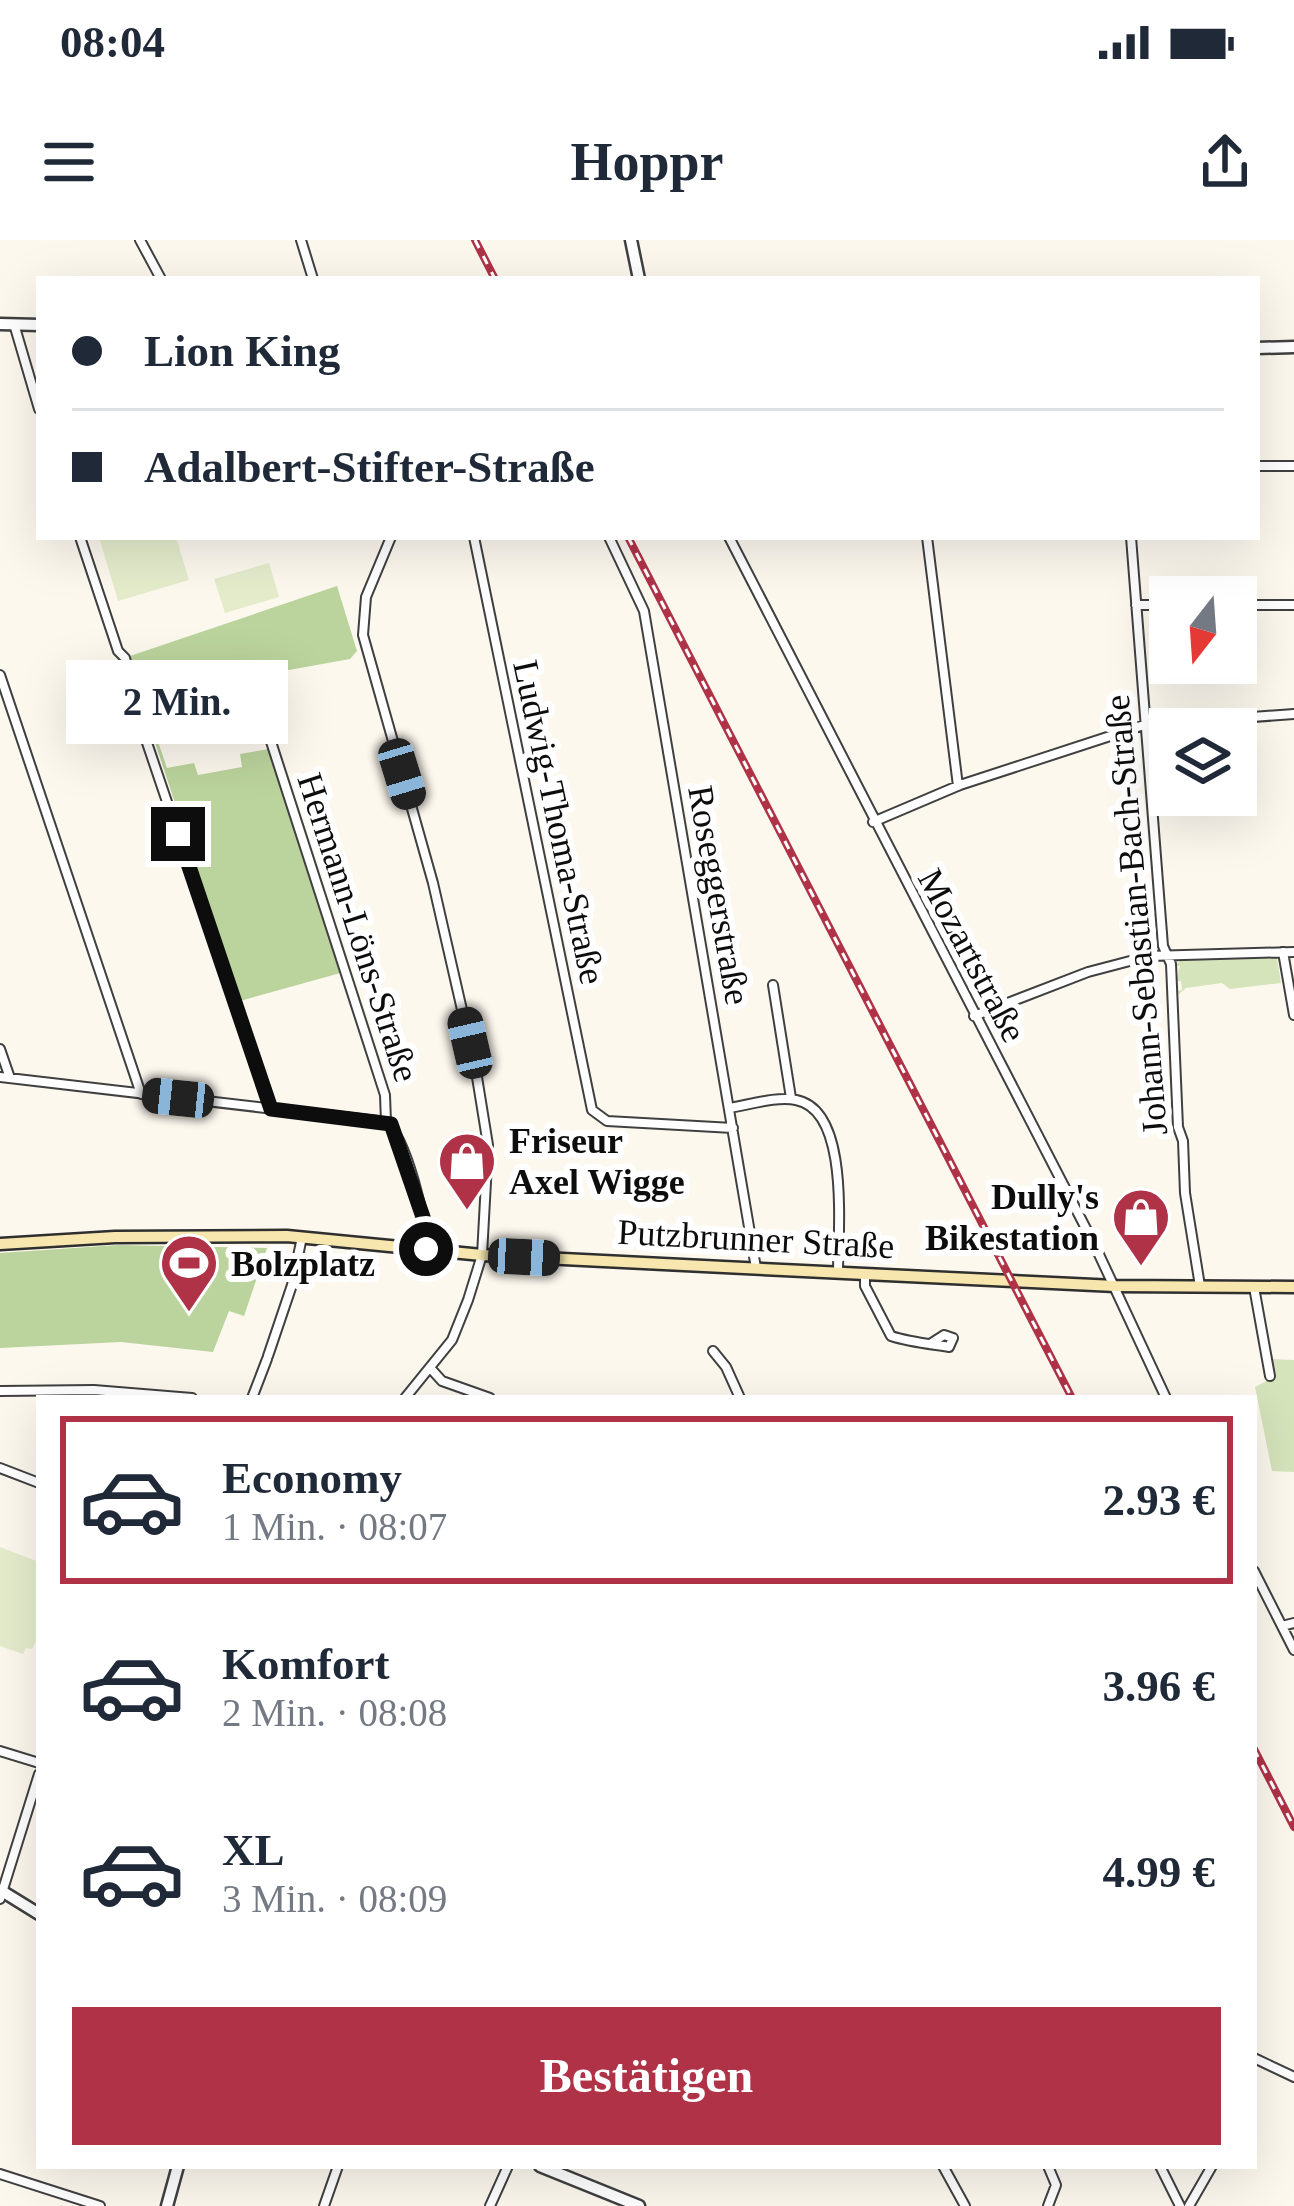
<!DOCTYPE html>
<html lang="de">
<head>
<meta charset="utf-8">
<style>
  body { margin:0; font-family:Georgia,serif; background:#f6f6f7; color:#1f2937; height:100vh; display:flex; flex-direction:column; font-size:45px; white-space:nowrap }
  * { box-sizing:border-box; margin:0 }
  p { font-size:39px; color:#747a83 }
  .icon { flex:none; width:66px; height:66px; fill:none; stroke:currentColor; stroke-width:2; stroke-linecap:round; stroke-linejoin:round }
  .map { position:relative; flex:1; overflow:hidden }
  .panel { position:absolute; left:36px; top:1155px; width:1221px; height:774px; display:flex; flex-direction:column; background:#fff; border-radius:0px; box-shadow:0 12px 48px #0002 }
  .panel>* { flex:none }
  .top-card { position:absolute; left:36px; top:36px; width:1224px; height:264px; border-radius:0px; box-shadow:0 12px 48px #0002; display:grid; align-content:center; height:264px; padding:0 36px; background:#fff }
  .needle { width:78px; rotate:197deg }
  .fabs { position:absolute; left:1149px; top:336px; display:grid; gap:24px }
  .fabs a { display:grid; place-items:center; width:108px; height:108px; border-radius:0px; background:#fff; box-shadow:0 12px 48px #0002; font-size:60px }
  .end { position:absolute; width:54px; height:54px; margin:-27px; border:15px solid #0d0d0d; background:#fff; box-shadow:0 0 0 6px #fff }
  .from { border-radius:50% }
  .bubble { position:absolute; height:84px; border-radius:0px; background:#fff; box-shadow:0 12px 48px #0002; font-size:39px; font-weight:700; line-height:84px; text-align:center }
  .car { position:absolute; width:36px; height:72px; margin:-36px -18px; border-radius:15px; box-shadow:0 0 9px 3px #0007; background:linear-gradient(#222 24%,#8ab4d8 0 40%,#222 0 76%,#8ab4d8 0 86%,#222 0) }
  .top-card b { display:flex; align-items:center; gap:42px; height:114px; font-size:45px }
  .top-card b+b { border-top:3px solid #e0e1e3 }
  .top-card i { width:30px; height:30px; background:#1f2937 }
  ul { padding:21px 0 0; list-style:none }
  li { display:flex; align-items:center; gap:36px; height:168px; margin:0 24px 18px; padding:0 12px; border:6px solid transparent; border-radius:0px }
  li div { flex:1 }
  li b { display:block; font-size:45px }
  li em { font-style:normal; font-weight:700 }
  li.on { border-color:#af3247 }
  li>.icon { width:108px; height:108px; stroke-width:1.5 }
  .action { display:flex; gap:24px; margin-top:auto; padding:24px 36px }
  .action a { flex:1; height:138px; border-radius:0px; background:#af3247; color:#fff; font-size:48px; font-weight:700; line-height:138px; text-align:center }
  .status { display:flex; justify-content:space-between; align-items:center; height:84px; padding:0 60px; background:#fff; direction:ltr }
  .status svg { height:33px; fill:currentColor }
  header { display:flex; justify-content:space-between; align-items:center; height:156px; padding:0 36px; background:#fff; font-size:54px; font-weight:700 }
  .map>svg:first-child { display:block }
</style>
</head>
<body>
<div class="status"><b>08:04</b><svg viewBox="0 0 49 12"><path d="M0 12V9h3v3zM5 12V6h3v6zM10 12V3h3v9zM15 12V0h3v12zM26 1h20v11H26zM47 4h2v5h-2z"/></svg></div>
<header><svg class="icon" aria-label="menu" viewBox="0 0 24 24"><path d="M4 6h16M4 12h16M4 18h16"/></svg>Hoppr<svg class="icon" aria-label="share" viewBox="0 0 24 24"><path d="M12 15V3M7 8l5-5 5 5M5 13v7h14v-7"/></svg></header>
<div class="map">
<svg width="1294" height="1966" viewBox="0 0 1294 1966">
  <rect width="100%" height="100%" fill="#fdf8ee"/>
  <!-- green -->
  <path fill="#d5e4bb" d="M1277 718 1281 743 1230 749 1222 743 1186 748 1177 756V751L1182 750 1181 741H1176L1180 726H1175L1181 720Z
    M1272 1119 1294 1120V1232L1272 1231 1255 1147 1274 1137Z"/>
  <!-- forest -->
  <path fill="#bbd39c" d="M337 346 357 411 350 419 222 442 145 464 167 528 194 523 198 535 242 527 240 514 269 509 344 732 240 761 127 417Z
    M118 1005 267 1008 244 1076 229 1071 213 1112 121 1102 0 1108V1013Z"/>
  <!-- pitch -->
  <path fill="#e5eccc" d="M99 297H176L189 340 118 361Z
    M269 323 279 357 225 373 214 339Z
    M0 1307 39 1322V1396L32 1409 26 1408 23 1414 0 1406Z"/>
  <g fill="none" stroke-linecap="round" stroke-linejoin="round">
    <defs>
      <path id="minor" d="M140 0 161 39
        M301 0 313 39
        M14 84 39 169
        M1257 226H1294
        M80 297 118 411 125 418 143 491 271 869
        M391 297 366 357 363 395 433 643 476 831 488 905 482 1015 468 1060 452 1100 405 1158
        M474 297 592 870 607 881 733 888
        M609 297 644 371 756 1028
        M729 297 1096 1008 1166 1158
        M927 297 958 546
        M1131 297 1163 706 1171 724 1178 887 1183 901 1185 953 1200 1046
        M1136 365H1170
        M1236 365H1294
        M0 435 141 854
        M254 449 385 855 386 882C406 897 427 982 426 1009
        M873 582 960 545 1144 485 1294 474
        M1283 712 1294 775
        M773 745 791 858
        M974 776 1088 732 1149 716 1294 712
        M0 809 10 838
        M0 837 386 882
        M729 868C749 865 776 856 796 860 850 870 838 989 838 1033
        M865 1034V1046L891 1096C909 1102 930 1104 949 1107L953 1098 944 1095 930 1104
        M1254 1047 1270 1136
        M713 1111 726 1127 740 1158
        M268 1116 292 1045 302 997
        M432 1130 442 1141 490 1158
        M0 1151 94 1150 192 1158
        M252 1158 267 1119
        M0 1228 39 1243
        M1254 1331 1294 1410
        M1282 1386 1294 1383
        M0 1511 39 1523
        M0 1659 39 1534
        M1254 1818 1294 1837
        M943 1926 965 1966
        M1048 1926 1056 1945 1048 1966
        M1160 1926 1180 1966
        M0 1934 100 1966
        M324 1966 338 1926
        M490 1966 508 1926
        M1189 1966 1212 1926"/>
      <path id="tertiary" d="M631 0 639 39
        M0 84 39 85
        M1257 108 1294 107
        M0 1650 39 1674
        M540 1926 639 1966
        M167 1966 178 1926"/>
      <path id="secondary" d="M0 1004 115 997 287 996 482 1015 865 1034 1115 1046 1294 1047"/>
    </defs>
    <!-- minor casing -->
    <use href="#minor" stroke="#404040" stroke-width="12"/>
    <!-- tertiary casing -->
    <use href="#tertiary" stroke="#404040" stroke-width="15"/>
    <!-- secondary casing -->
    <use href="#secondary" stroke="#2f2f2f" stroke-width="15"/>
    <!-- minor -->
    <use href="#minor" stroke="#fff" stroke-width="8"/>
    <!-- tertiary -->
    <use href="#tertiary" stroke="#fff" stroke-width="10"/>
    <!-- secondary -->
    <use href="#secondary" stroke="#f7e7af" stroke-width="10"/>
    <defs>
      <path id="rail" d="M475 0 495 39
        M628 297 1072 1158
        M1254 1509 1294 1587"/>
    </defs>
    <!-- rail casing -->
    <use href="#rail" stroke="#af3247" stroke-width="8"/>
    <!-- rail -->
    <use href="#rail" stroke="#fff" stroke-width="3" stroke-dasharray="9" stroke-linecap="butt"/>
  </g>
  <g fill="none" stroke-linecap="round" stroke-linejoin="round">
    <!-- route -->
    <path stroke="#0d0d0d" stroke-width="15" d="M178 594 271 869 391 884 424 980 426 1009"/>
  </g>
  <!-- icons -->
  <defs>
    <symbol id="shop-pin" viewBox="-11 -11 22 30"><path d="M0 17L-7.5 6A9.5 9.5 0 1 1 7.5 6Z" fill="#af3247" stroke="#fff"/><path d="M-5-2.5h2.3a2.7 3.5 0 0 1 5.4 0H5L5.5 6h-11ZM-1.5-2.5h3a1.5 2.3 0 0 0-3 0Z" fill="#fff"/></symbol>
    <symbol id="stadium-pin" viewBox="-11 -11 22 30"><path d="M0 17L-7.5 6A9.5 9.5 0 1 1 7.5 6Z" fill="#af3247" stroke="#fff"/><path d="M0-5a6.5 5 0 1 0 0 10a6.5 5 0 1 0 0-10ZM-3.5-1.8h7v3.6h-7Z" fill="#fff"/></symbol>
  </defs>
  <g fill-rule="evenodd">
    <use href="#shop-pin" x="434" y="888" width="66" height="90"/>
    <use href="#shop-pin" x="1108" y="944" width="66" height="90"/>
    <use href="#stadium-pin" x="156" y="990" width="66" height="90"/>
  </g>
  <g text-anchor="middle" stroke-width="12" stroke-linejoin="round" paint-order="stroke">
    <!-- street labels -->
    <g font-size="36" fill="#0d0d0d" stroke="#fff">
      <text transform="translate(560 582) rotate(78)" y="13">Ludwig-Thoma-Straße</text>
      <text transform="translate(720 655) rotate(80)" y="13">Roseggerstraße</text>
      <text transform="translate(1135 675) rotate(-95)" y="13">Johann-Sebastian-Bach-Straße</text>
      <text transform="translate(359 687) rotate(72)" y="13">Hermann-Löns-Straße</text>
      <text transform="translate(973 715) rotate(62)" y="13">Mozartstraße</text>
      <text transform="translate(756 998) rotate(3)" y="13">Putzbrunner Straße</text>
    </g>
    <!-- poi labels -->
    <g font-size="36" font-weight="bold" fill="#0d0d0d" stroke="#fff" text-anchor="start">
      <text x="509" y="913">Friseur<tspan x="509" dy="41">Axel Wigge</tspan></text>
      <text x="1099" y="969" text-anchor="end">Dully's<tspan x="1099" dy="41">Bikestation</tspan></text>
      <text x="231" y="1036">Bolzplatz</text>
    </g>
  </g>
</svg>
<div class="fabs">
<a><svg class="needle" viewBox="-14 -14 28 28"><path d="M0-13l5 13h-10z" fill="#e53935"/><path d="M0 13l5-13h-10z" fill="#747a83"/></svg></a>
<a><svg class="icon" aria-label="layers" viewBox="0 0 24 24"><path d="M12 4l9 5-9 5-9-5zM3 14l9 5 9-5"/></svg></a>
</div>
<i class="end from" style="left:426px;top:1009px"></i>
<i class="end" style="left:178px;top:594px"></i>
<div class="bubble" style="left:66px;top:420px;width:222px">2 Min.</div>
<i class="car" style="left:402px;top:534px;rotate:163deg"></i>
<i class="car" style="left:470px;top:803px;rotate:347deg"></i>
<i class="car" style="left:178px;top:858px;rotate:276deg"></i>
<i class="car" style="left:524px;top:1017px;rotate:93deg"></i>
<div class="top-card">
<b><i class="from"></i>Lion King</b>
<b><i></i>Adalbert-Stifter-Straße</b>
</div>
<section class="panel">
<ul>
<li class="on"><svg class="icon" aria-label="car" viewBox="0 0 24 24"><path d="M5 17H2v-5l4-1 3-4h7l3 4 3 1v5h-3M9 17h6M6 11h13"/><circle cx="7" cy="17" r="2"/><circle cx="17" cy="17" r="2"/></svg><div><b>Economy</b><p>1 Min. · 08:07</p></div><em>2.93 €</em></li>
<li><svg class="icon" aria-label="car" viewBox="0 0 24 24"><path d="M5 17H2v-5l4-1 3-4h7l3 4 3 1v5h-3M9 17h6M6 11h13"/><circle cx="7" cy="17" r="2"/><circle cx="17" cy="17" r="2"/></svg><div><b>Komfort</b><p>2 Min. · 08:08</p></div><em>3.96 €</em></li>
<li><svg class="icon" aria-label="car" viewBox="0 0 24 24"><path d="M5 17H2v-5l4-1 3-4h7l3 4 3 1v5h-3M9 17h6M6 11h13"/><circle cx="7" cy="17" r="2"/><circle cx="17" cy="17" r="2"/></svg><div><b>XL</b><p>3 Min. · 08:09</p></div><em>4.99 €</em></li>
</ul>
<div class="action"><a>Bestätigen</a></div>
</section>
</div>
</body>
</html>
